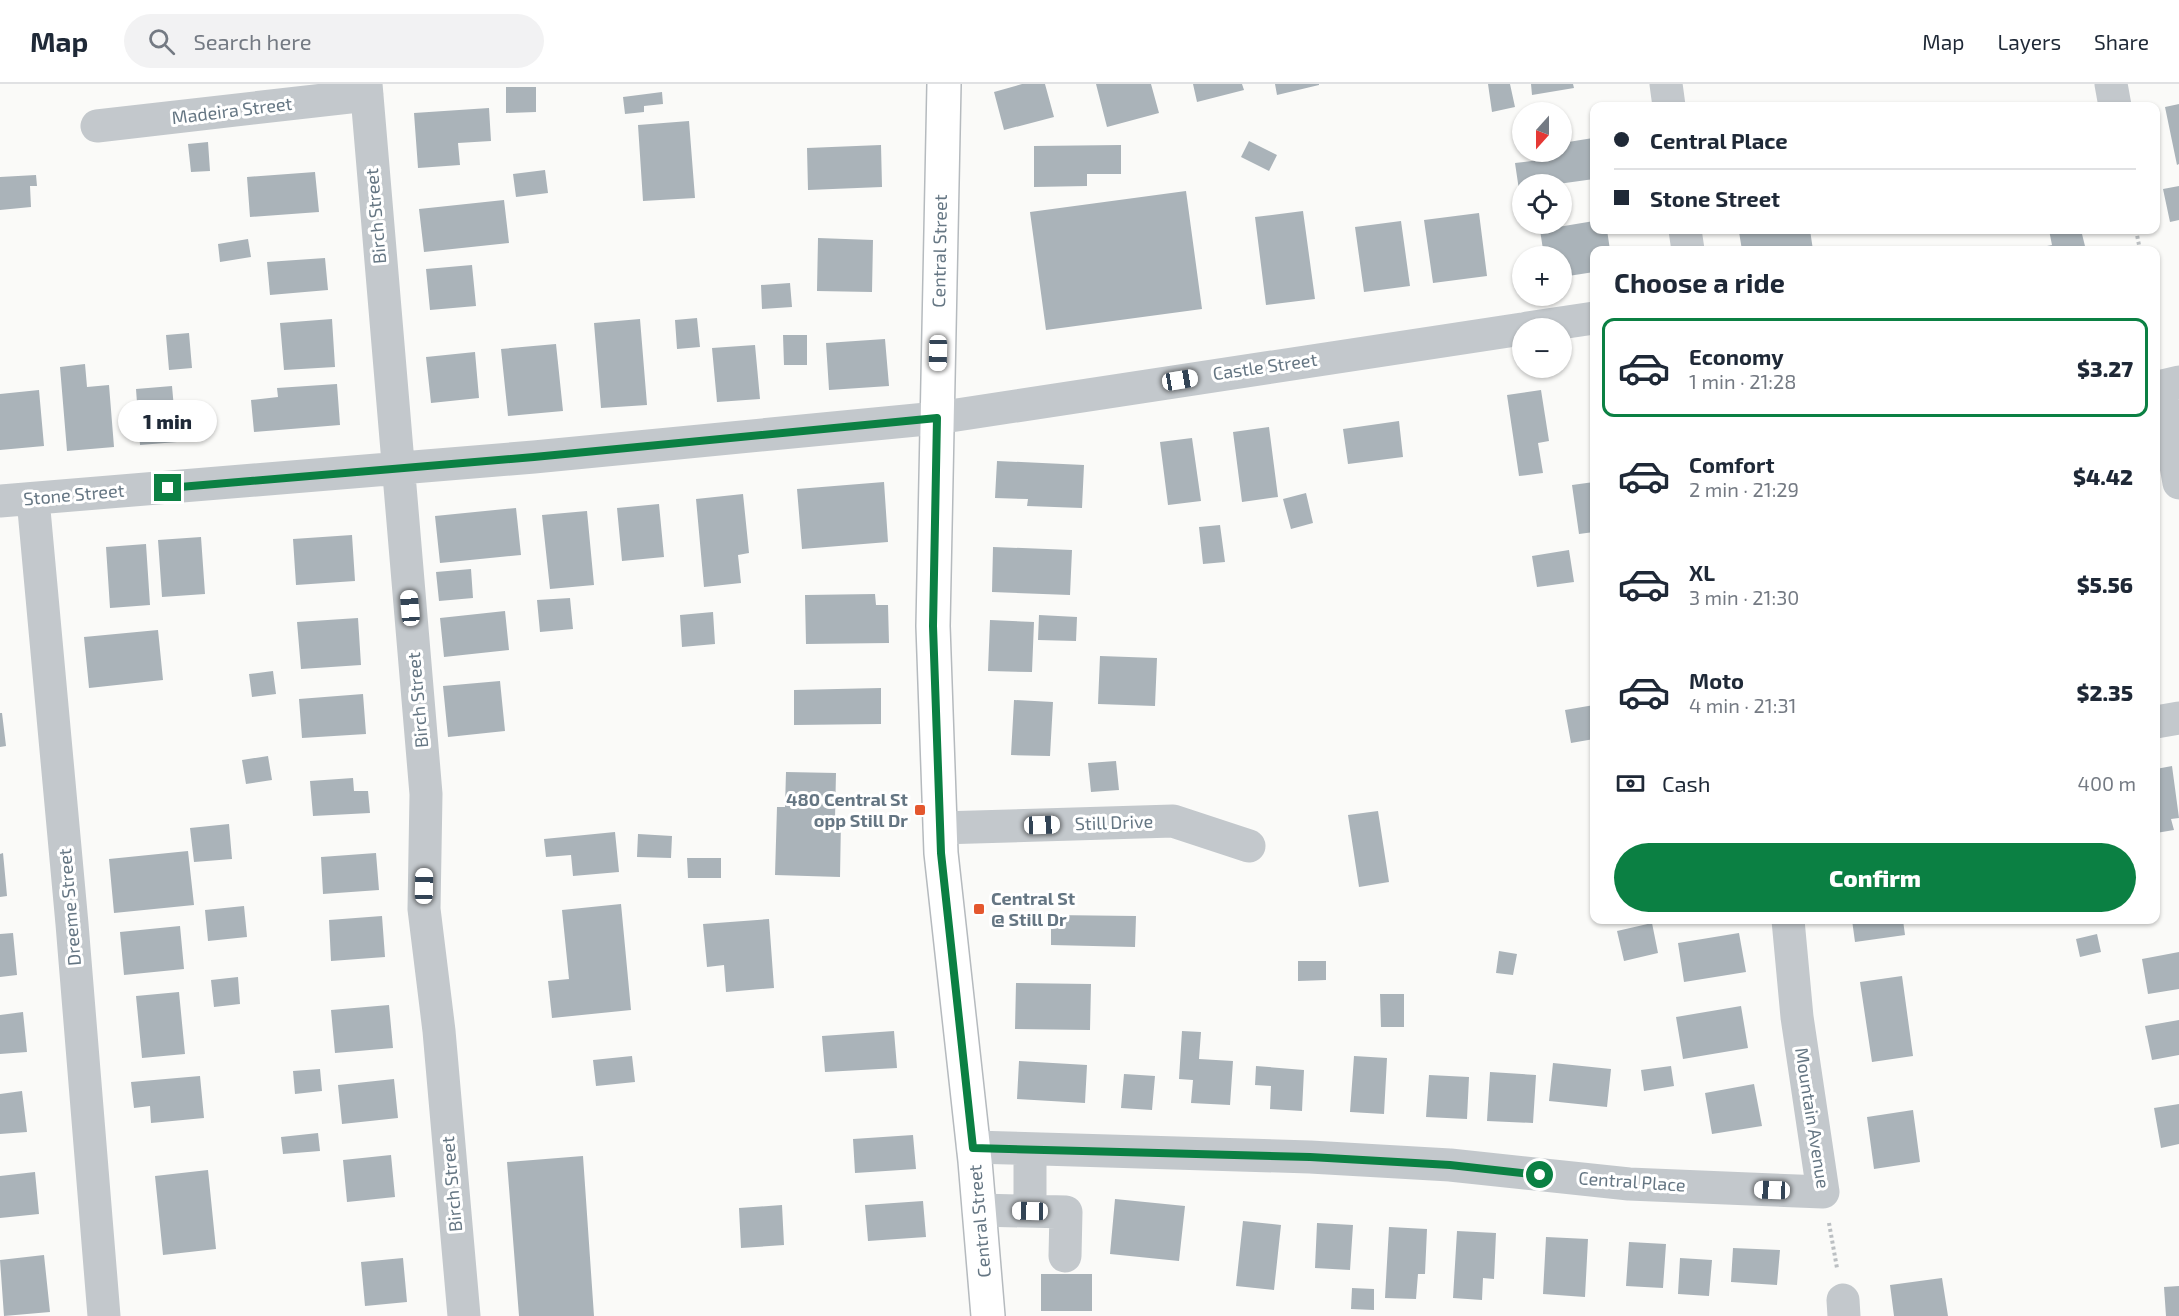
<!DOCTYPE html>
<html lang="en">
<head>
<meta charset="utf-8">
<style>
  body { margin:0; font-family:"Exo 2",sans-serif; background:#f2f2f3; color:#1f2937; height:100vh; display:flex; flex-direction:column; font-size:22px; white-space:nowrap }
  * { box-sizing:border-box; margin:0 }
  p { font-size:20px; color:#747a83 }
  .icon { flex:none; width:33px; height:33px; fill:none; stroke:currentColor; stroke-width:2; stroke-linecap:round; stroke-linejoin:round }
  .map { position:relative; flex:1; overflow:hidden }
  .details { position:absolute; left:1590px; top:162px; width:570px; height:678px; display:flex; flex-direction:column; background:#fff; border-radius:12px; box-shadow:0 2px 4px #0004 }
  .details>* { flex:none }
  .hud { position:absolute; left:1590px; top:18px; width:570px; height:132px; border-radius:12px; box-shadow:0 2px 4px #0004; display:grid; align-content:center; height:132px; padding:0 24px; background:#fff }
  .needle { width:39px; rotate:201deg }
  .buttons { position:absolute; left:1512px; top:18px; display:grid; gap:12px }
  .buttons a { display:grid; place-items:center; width:60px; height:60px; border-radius:50%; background:#fff; box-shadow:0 2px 4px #0004; font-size:30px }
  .end { position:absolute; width:27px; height:27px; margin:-14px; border:8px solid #0b8043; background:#fff; box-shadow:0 0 0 3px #fff }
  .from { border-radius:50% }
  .bubble { position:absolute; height:42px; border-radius:21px; background:#fff; box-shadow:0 2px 4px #0004; font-size:20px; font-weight:800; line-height:42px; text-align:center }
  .car { position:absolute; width:18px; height:36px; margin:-18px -9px; border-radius:8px; box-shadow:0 0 4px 2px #0007; background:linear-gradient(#fff 24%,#345 0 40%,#fff 0 76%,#345 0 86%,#fff 0) }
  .hud b { display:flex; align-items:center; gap:21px; height:57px; font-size:22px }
  .hud b+b { border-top:2px solid #e0e1e3 }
  .hud i { width:15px; height:15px; background:#1f2937 }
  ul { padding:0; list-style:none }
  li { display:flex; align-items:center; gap:18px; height:99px; margin:0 12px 9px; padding:0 12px; border:3px solid transparent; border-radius:12px }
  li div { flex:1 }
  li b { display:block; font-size:22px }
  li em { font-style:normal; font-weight:800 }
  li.selected { border-color:#0b8043 }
  li>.icon { width:54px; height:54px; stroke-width:1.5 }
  h2 { padding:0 24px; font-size:27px; line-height:72px }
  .pay { display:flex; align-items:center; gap:15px; height:66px; padding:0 24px; font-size:22px }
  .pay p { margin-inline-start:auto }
  .action { display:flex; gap:12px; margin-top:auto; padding:12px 24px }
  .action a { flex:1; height:69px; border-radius:36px; background:#0b8043; color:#fff; font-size:24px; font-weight:800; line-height:69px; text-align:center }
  header { display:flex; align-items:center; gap:36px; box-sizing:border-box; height:84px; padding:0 30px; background:#fff; border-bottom:2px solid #e0e1e3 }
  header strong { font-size:28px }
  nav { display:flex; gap:33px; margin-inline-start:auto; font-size:21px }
  .search { width:420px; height:54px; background:#f2f2f3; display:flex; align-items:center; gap:15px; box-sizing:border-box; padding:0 21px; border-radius:33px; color:#747a83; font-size:22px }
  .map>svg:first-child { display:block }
</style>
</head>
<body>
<header>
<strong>Map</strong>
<div class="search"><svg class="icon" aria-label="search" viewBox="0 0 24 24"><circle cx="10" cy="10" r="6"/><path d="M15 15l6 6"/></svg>Search here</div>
<nav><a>Map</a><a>Layers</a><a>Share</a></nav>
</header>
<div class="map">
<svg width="2179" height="1232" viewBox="0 0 2179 1232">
  <rect width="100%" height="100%" fill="#fafaf8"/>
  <!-- building -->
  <path fill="#aab3b9" d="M1022 0H1045L1054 33 1004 46 994 8Z
    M1096 0H1151L1159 29 1107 43Z
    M1193 0H1242L1244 6 1197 18Z
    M1275 0H1319V1L1277 11Z
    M1488 0H1510L1515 23 1492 28Z
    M1531 0H1573L1574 4 1532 11Z
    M506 3H536V28L506 29Z
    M662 8 663 20 644 22V28L625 30 623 13Z
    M2179 20V80L2177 81 2165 23Z
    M489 24 491 57 458 59 460 81 418 84 414 29Z
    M689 37 695 114 643 117 638 41Z
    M1593 54 1594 95 1558 100H1522V106H1519L1515 79 1547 75 1546 68H1562V59Z
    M1249 57 1277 71 1269 87 1241 73Z
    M208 58 210 87 191 88 188 60Z
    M881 61 882 103 808 106 807 64Z
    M1121 61V90H1087V102L1034 103V62Z
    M545 86 548 109 516 113 513 90Z
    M315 88 319 128 250 133 247 93Z
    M36 91 37 102H30L31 123 0 126V93Z
    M2179 102V136L2170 138 2163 105Z
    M1186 107 1202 225 1046 246 1030 128Z
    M504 116 509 159 424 168 419 125Z
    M1303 127 1315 215 1266 221 1255 133Z
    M1479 129 1487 192 1433 199 1424 136Z
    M1401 137 1410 202 1364 208 1355 143Z
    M1594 137V146H1607L1610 166H1594V188L1562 193V172H1544L1540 146Z
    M1755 146H1810L1813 166H1742L1739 148Z
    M2049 146H2081L2086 166H2042V163L2052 161Z
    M818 154 873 156 872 208 817 207Z
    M248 155 251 173 220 178 218 160Z
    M325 174 328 206 270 211 267 178Z
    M472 181 476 222 430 226 426 185Z
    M790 199 792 223 762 225 761 201Z
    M697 234 700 263 677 265 675 236Z
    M332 235 335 283 284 286 280 239Z
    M640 235 647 321 601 324 594 239Z
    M189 249 192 284 169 286 166 251Z
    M783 251H807V281H784Z
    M885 255 889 302 829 306 826 259Z
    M556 260 563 327 508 332 501 265Z
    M755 261 760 315 717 318 712 264Z
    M475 268 479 314 431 319 426 273Z
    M85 280 87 303 109 301 114 363 67 367 60 283Z
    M337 300 340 341 254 348 251 316 278 313 277 304Z
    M172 302 177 358 140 361 136 305Z
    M39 306 44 362 0 366V310Z
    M1541 306 1549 357 1538 359 1543 389 1519 392 1507 311Z
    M1399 337 1403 373 1348 380 1343 345Z
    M1269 343 1278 413 1242 418 1233 348Z
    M1192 354 1201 417 1168 421 1160 358Z
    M997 377 1084 381 1082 424 1027 422 1028 415 995 414Z
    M884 398 888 458 802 465 797 405Z
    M1594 398V448L1579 450 1572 401Z
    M1306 409 1313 439 1291 445 1283 415Z
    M743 410 749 469 738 471 741 499 704 503 696 415Z
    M659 420 664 473 622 477 617 424Z
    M516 424 521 471 440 479 435 432Z
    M587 427 594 501 550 505 542 431Z
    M1220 441 1225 478 1203 480 1199 443Z
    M352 451 355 497 296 501 293 455Z
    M201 453 205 510 162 513 158 456Z
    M146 460 150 521 110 524 106 463Z
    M993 463 1072 466 1070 511 992 508Z
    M1569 466 1574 498 1537 503 1532 472Z
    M471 485 473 514 439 517 436 488Z
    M875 510 876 521H888L889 559 806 560 805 511Z
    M570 514 573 545 540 548 537 516Z
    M505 527 509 566 444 573 440 534Z
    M713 528 715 560 682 563 680 531Z
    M1039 531 1077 533 1076 557 1038 556Z
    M358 534 361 581 301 585 297 538Z
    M990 536 1034 538 1032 588 988 587Z
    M158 546 163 596 89 604 84 553Z
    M1100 572 1157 574 1155 622 1098 620Z
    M273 587 276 610 252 613 249 590Z
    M500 597 505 647 448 653 443 602Z
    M881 604V640L794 641V606Z
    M363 610 366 650 302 654 299 615Z
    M1014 616 1053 618 1050 672 1011 671Z
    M1594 621V655L1571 659 1565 626Z
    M0 629H2L6 662 0 663Z
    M268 672 272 696 246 700 242 676Z
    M1116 677 1119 706 1091 708 1088 679Z
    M2172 682 2179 734 2171 735 2174 746 2156 749V685Z
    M786 688 836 689 835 734 841 735 840 793 775 791 777 723H785Z
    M353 694 354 707H368L370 729 313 732 310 697Z
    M1378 727 1389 798 1359 803 1348 731Z
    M229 740 232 775 194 778 190 744Z
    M615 748 619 788 573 792 571 771 546 773 544 755Z
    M638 750 672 752 671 774 637 773Z
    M188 767 194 821 114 829 109 775Z
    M3 769 7 812 0 813V770Z
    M376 769 379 806 323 810 321 773Z
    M687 774H721V794H688Z
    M621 820 631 926 552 934 548 897 569 895 562 826Z
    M244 822 247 853 208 857 205 826Z
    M1051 831 1136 832 1135 863 1051 861Z
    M382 832 385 873 331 877 329 836Z
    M769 835 774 904 726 908 724 881 707 883 703 840Z
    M1852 836H1903L1905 851 1855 858Z
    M1652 839 1658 869 1624 877 1617 847Z
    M180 842 184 885 124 891 120 848Z
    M13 849 17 891 0 893V850Z
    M1739 849 1746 888 1684 898 1678 859Z
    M2097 850 2101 868 2080 873 2076 855Z
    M1499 867 1517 870 1513 891 1496 889Z
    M2179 868V905L2148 910 2142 875Z
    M1298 877H1326V896L1298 897Z
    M1902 892 1913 972 1872 978 1860 898Z
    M238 893 240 920 214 923 211 896Z
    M1016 899 1091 900 1090 946 1015 945Z
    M179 908 185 970 142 974 136 912Z
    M1380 910H1404V943H1381Z
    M389 921 393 964 335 969 331 926Z
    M1741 922 1748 964 1683 975 1676 933Z
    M23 928 27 968 0 970V931Z
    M2179 936V971L2152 976 2145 942Z
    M894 947 897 984 825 988 822 952Z
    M1182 947 1201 948 1199 975 1233 977 1230 1021 1191 1019 1193 996 1179 995Z
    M632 972 635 998 596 1002 593 976Z
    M1354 972 1387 974 1384 1030 1350 1028Z
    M1019 977 1087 981 1085 1019 1017 1015Z
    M1553 979 1611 985 1607 1023 1549 1017Z
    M1256 982 1304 986 1302 1027 1270 1025 1271 1002 1255 1001Z
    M1671 982 1674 1002 1644 1007 1641 986Z
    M320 985 322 1007 295 1010 293 987Z
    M1490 988 1536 991 1533 1039 1487 1037Z
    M1124 990 1155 992 1152 1026 1121 1024Z
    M1429 991 1469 993 1467 1035 1426 1033Z
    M200 992 204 1034 151 1039 150 1022 134 1024 131 998Z
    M394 995 398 1034 342 1040 338 1001Z
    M1754 1000 1762 1042 1712 1050 1705 1009Z
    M22 1007 27 1048 0 1050V1010Z
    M2179 1020V1060L2161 1064 2154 1024Z
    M1913 1026 1920 1078 1874 1085 1867 1033Z
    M318 1049 320 1067 283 1070 281 1053Z
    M913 1051 916 1085 855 1089 853 1055Z
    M391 1071 395 1113 347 1118 343 1076Z
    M583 1072 594 1232H519L507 1078Z
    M208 1086 216 1165 163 1171 155 1092Z
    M35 1088 39 1130 0 1134V1092Z
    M1115 1115 1185 1122 1179 1177 1110 1170Z
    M923 1117 926 1153 868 1157 865 1121Z
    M782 1121 784 1161 741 1164 739 1124Z
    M1243 1137 1281 1141 1274 1206 1236 1202Z
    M1317 1139 1353 1141 1350 1186 1315 1184Z
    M1389 1143 1427 1145 1425 1190H1418L1416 1215 1385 1214Z
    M1457 1147 1496 1149 1494 1195 1483 1194 1482 1216 1453 1214Z
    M1546 1153 1588 1155 1585 1213 1543 1210Z
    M1629 1158 1666 1160 1663 1204 1626 1202Z
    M1733 1164 1780 1166 1777 1201 1731 1198Z
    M44 1171 50 1228 4 1232 0 1176Z
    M403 1174 407 1218 365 1222 361 1178Z
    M1680 1174 1712 1176 1709 1212 1678 1210Z
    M1041 1190H1092V1227H1041Z
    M1942 1194 1948 1232H1894L1890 1201Z
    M2179 1202V1232H2166L2164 1203Z
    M1352 1204 1374 1205V1226L1351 1225Z"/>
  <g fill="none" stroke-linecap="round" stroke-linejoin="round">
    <defs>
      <path id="major" d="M944 0 933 542 941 769 975 1077 988 1232"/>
    </defs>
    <!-- major casing -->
    <use href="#major" stroke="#b5babe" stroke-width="36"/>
    <!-- path -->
    <path stroke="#bbbfc2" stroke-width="4" stroke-dasharray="3 3" stroke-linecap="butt" d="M2136 146 2140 166
      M2156 261 2157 269
      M1829 1139 1837 1184"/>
    <!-- minor -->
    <path stroke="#c3c8cc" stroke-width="33" d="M366 0 426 710 424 825 439 947 464 1232
      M1666 0 1669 22
      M2111 0 2115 22
      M97 42 367 11
      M1685 146 1688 166
      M1527 244 1594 234
      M2179 298 2162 302 2179 399
      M33 415 72 840 104 1232
      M0 417 534 373 937 334 1522 245
      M2156 638 2179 634
      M940 744 1173 737 1249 762
      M973 1063 1310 1073 1450 1081 1629 1100 1823 1108 1797 933 1788 836
      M1030 1065V1127
      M979 1126 1066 1128 1065 1172
      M1843 1216 1844 1232"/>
    <!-- major -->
    <use href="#major" stroke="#fff" stroke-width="33"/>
  </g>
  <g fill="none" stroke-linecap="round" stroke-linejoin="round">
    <!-- route -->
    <path stroke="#0b8043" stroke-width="8" d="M168 404 534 373 937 334 933 542 941 769 973 1064 1310 1073 1450 1081 1540 1091"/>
  </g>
  <!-- markers -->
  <g fill="#e4572e" stroke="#fff" stroke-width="2">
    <rect x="914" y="720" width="12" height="12" rx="3"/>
    <rect x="973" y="819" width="12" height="12" rx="3"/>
  </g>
  <g text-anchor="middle" stroke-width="6" stroke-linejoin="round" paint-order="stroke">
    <!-- street labels -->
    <g font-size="18" fill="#657683" stroke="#fff">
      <text transform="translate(232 27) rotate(-7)" y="6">Madeira Street</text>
      <text transform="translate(376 132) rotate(-95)" y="6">Birch Street</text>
      <text transform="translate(940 167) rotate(-89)" y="6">Central Street</text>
      <text transform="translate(1265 283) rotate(-8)" y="6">Castle Street</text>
      <text transform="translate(74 411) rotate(-5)" y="6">Stone Street</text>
      <text transform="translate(418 616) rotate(-95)" y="6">Birch Street</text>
      <text transform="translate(1114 739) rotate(-2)" y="6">Still Drive</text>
      <text transform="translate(70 823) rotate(-95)" y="6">Dreeme Street</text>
      <text transform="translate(1812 1034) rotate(81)" y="6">Mountain Avenue</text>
      <text transform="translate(1632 1098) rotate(4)" y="6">Central Place</text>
      <text transform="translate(452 1100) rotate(-95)" y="6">Birch Street</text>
      <text transform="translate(980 1137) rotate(-95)" y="6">Central Street</text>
    </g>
    <!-- poi labels -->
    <g font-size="18" font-weight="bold" fill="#657683" stroke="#fff" text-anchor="end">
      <text x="908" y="722">480 Central St<tspan x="908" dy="21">opp Still Dr</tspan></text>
      <text x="991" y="821" text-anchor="start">Central St<tspan x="991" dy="21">@ Still Dr</tspan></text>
    </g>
  </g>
</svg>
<div class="buttons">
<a><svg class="needle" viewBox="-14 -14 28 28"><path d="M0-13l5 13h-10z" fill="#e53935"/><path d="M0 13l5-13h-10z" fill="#747a83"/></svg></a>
<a><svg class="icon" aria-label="locate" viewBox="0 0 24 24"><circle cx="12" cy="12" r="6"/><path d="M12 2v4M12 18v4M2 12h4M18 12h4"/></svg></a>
<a>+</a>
<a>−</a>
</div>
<i class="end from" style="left:1540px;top:1091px"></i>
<i class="end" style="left:168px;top:404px"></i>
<div class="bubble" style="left:118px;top:316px;width:99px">1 min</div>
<i class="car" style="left:938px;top:269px;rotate:181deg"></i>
<i class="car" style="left:1180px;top:296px;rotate:81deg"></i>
<i class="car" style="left:410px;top:524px;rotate:355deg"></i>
<i class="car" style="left:1042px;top:741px;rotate:88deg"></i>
<i class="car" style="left:424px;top:802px;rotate:1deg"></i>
<i class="car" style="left:1772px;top:1106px;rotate:272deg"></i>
<i class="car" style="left:1030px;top:1127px;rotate:271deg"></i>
<div class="hud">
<b><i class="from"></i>Central Place</b>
<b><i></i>Stone Street</b>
</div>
<section class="details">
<h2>Choose a ride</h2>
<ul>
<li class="selected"><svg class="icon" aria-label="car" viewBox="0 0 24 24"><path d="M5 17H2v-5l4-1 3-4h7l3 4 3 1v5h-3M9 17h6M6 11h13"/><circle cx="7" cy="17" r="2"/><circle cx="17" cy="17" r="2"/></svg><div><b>Economy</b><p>1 min · 21:28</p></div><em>$3.27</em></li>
<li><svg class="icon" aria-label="car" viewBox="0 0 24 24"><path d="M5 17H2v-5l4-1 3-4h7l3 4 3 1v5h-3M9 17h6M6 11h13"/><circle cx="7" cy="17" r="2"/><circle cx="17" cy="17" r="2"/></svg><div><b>Comfort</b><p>2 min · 21:29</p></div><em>$4.42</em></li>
<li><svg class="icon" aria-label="car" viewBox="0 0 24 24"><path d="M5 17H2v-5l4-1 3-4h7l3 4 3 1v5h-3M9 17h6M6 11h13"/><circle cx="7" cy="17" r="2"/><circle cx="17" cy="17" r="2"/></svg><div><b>XL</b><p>3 min · 21:30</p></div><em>$5.56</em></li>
<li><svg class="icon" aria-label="car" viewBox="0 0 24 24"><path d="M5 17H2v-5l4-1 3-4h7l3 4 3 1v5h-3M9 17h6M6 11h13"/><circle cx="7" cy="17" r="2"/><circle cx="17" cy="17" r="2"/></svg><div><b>Moto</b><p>4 min · 21:31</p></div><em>$2.35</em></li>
</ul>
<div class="pay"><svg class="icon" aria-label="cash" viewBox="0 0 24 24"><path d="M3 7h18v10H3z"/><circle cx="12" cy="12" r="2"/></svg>Cash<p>400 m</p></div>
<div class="action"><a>Confirm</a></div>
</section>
</div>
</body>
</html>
